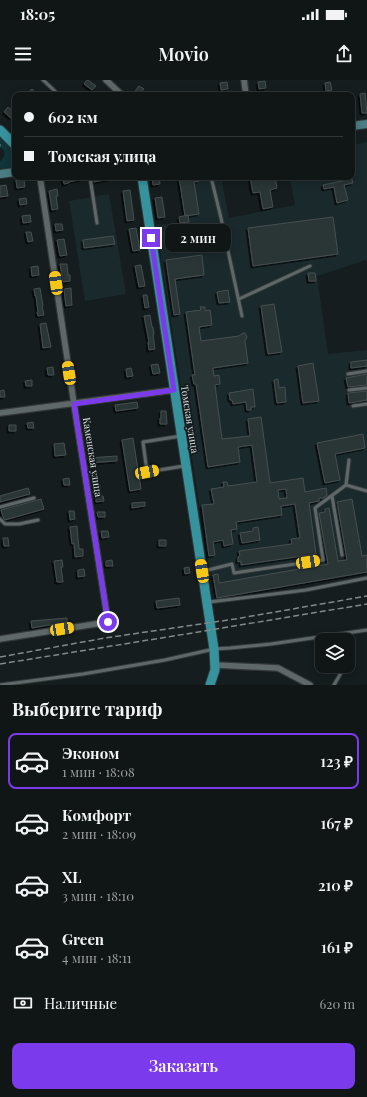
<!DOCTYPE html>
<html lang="ru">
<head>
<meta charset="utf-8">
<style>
  body { margin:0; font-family:"Playfair Display",serif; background:#1e2323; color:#f1f3f6; height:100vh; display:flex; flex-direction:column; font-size:15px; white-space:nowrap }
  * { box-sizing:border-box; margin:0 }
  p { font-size:13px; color:#9c9fa1 }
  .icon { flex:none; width:22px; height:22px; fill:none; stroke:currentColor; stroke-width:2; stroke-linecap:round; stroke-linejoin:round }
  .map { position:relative; height:605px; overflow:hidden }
  .details { display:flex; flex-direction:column; background:#101616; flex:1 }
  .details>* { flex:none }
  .hud { position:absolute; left:12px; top:12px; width:343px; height:88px; border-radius:8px; box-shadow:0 2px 10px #0003,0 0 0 1px #303535; display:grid; align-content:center; height:88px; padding:0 12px; background:#101616 }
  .controls { position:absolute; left:315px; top:553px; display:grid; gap:8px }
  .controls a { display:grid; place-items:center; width:40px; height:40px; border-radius:8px; background:#101616; box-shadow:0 2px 10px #0003,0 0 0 1px #303535; font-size:20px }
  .end { position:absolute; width:18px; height:18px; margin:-9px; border:5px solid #7c3aed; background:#fff; box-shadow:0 0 0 2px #fff }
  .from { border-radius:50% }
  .bubble { position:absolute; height:28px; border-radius:8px; background:#101616; box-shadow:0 2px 10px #0003,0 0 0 1px #303535; font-size:13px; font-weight:600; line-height:28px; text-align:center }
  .car { position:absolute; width:12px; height:24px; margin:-12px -6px; border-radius:5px; box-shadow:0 0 3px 1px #0007; background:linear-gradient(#f5c518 24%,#345 0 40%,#f5c518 0 76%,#345 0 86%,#f5c518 0) }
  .hud b { display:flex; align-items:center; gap:14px; height:38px; font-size:15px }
  .hud b+b { border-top:1px solid #303535 }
  .hud i { width:10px; height:10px; background:#f1f3f6 }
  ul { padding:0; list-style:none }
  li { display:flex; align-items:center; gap:12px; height:56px; margin:0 8px 6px; padding:0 4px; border:2px solid transparent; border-radius:8px }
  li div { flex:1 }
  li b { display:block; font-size:15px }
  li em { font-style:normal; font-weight:600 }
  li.current { border-color:#7c3aed }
  li>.icon { width:36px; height:36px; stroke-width:1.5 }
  h2 { padding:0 12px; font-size:18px; line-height:48px }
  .pay { display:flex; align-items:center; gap:10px; height:44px; padding:0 12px; font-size:15px }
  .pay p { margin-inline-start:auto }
  .button { display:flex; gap:8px; margin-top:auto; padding:8px 12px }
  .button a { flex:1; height:46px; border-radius:8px; background:#7c3aed; color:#fff; font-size:16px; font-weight:600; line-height:46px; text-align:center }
  .status { display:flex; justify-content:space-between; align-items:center; height:28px; padding:0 20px; background:#101616; direction:ltr }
  .status svg { height:11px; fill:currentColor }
  header { display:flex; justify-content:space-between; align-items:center; height:52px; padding:0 12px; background:#101616; font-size:18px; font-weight:600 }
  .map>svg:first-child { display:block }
</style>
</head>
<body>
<div class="status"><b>18:05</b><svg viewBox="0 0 49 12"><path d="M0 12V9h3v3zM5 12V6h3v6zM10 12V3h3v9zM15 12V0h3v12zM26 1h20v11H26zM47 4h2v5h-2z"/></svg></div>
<header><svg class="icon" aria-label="menu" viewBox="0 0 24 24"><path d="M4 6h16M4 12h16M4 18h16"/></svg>Movio<svg class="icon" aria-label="share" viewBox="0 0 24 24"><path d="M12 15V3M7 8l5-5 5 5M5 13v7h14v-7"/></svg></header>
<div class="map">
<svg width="367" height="605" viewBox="0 0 367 605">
  <defs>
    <filter id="shadow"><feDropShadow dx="-2" dy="2" stdDeviation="0" flood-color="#0009"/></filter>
  </defs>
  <rect width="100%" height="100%" fill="#151d1e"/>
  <!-- built -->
  <path fill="#1a292c" d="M367 62V185L366 180 317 196 328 274 367 270V493L214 520 156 145 180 143 179 137 185 136 179 97H221L229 138 295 125 290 97H352V65Z
    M109 114 126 214 85 221 69 121Z"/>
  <!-- green -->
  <path fill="#0f3439" d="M0 52 15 67V86L8 90 0 91V81C6 77 6 71 0 67Z"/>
  <!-- building -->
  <path fill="#2c3435" stroke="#464f50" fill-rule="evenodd" filter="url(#shadow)" d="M87 0H88L96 6 92 10 84 4Z
    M265 1 266 8 259 9 258 2Z
    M227 2 228 9 221 10 220 3Z
    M330 2 332 10 326 11 325 3Z
    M139 6 144 9 139 14 135 11Z
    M32 9 38 15H25Z
    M365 13 367 33H362L360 14Z
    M8 27 15 33 11 38 4 32Z
    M63 97H83V99L69 102V103L64 104Z
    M94 97H110V99L94 102Z
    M159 97 160 104 153 105 152 98Z
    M179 97H198L199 101 194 102 199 134 185 136Z
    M250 97H275L277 108 270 110 273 127 263 129 260 112 253 113Z
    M24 99 25 107 17 108 16 100Z
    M352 99 353 103 344 105 348 120 337 123 334 107 324 109 323 105Z
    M6 105 8 116 0 117V106Z
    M57 109 58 116H56L58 129 52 130 49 111Z
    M130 110 134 140 127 141 123 111Z
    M162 117 165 137 158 138 155 118Z
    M26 118 27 124 20 125 19 119Z
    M30 135 31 142 23 143 22 136Z
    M188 135 189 142 180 143 179 137Z
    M333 137 338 174 253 186 248 148Z
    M55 144H62L63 150 56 151Z
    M136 148 140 170 133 171 129 149Z
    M26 152H31L33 161 28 162Z
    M113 156 115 164 84 168 83 160Z
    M64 159 67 175 60 176 57 160Z
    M202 175 204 195 175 199 180 234 174 235 166 180Z
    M60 184H67L68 195H70V201L63 202Z
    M141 185 145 206 139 207 135 186Z
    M38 186 39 195 32 196 31 187Z
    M308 193H315L316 201H309Z
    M40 208 43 226H42L44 235 38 236 37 232H38L36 216H35L34 209Z
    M71 208 72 225 66 226 64 209Z
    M228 210 230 222 219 223 217 212Z
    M143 215H147L149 227 145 228Z
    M274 224 282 272 268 274 261 226Z
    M200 227H205V231L210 230 212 245 199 247 201 261 239 256 243 253H245L247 257 245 261 248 283 213 288 214 296 219 295 220 304 215 305 222 359 250 356 248 339 261 337 270 403 303 398 305 412 326 408 327 415 324 418H319V421L309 423 316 474 241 485V481L238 482V477L240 476 239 471 292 464 291 459 300 458 295 424 281 426 282 435 236 442 237 449 231 450 233 464 224 466 223 460 213 462 215 475 209 476 202 425 214 424 211 409 224 407 223 402H227L228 406 257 402 252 365 238 367 240 382 208 387 196 304H194L192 295H195L186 232 201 230ZM286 409 287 418 279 419 278 410Z
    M150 235 152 247H153L154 255H153L155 269 149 270 148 262H149L144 236Z
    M46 243 51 267 43 268 40 244Z
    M367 280V286L351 288V282Z
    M313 283 319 321 303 323 298 286Z
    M158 284 160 293 153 294 151 285Z
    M53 287 54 295H48L47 288Z
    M131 288 133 296 127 297 126 289Z
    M367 294V305L348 307 346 298Z
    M278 299 279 308 285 307 286 322 277 323 274 300Z
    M32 300V306H26L25 301Z
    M253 309 255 327H251V330H247L246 322 233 324 232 320H230L229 313Z
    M4 310 5 317H0V311Z
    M367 311V320L349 323 348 313Z
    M137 322 138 328 116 331 115 325Z
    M161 331H166L167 344H160V338H161Z
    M33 342 34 348H28L27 343Z
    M9 345H16V351H9Z
    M363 354 365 368 335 374 340 400 325 403 317 363Z
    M133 358 141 409 130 411 122 360Z
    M64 363 66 375 55 376 54 364Z
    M117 376V381L89 383 88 378Z
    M69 398 70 405H64L63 399Z
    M94 405H100L101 416H103L104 421 96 422V413H94Z
    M28 408 30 414 0 422V416Z
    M41 419 44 429 5 440 3 437 1 430Z
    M352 419 362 476 367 475V492L217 518 213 495 218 494 219 503 328 484 319 433 325 432V429L329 428 338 481 347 480 337 422Z
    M145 422V426L132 428V423Z
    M69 431H74L75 439 70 440Z
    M97 432H105V437H98Z
    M77 446 79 469H83V476L75 477 74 463 72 464 70 447Z
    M258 447 260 460 242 463 240 453 253 451V448Z
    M101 451H108L109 457 102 458Z
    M3 458H8L9 466H4Z
    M159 460H166V466H159Z
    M62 480 63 487H61L63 502H57L54 481Z
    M112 480 113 486H106V481Z
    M189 487 190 493 185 494 184 488Z
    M84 489 85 496 78 497V490Z
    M179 518 180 525 157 528 156 521Z
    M67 538V542L32 548 31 541Z"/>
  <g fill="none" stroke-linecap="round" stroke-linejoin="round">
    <defs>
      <path id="lane" d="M43 0 58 14 61 15
        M90 97 97 143
        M211 97 221 138 242 236
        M239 219 310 186
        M348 294 367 291
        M349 310 367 308
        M353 326 367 324
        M181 356 143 362 147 392 184 386
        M346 405 367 411
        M332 416 342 475
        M0 427 34 418
        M0 439 5 444H19L38 440
        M204 491 232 484 234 493 323 480 315 428 346 405 349 380
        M209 522 306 510 367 498
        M348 581 352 574
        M0 605 83 594 165 580 214 569 230 568 271 564 367 550
        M334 605 345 586"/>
      <path id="street" d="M106 0 122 15
        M244 0 246 15
        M0 333 174 310
        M0 559 108 542 74 324 40 97
        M216 585 278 588 310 605"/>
      <path id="secondary" d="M352 46 367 44
        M0 94 15 92"/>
      <path id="primary" d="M0 50 15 65
        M142 97 214 569 215 590 210 605"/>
    </defs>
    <!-- lane casing -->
    <use href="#lane" stroke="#333839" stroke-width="5"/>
    <!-- street casing -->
    <use href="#street" stroke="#333839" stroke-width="8"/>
    <!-- secondary casing -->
    <use href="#secondary" stroke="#333839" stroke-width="10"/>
    <!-- primary casing -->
    <use href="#primary" stroke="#333839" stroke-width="11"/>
    <!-- path -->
    <path stroke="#5e6566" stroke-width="1" stroke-dasharray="3 3" stroke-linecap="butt" d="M0 67 1 62"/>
    <!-- lane -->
    <use href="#lane" stroke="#5f6869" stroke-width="3"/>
    <!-- street -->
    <use href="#street" stroke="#5f6869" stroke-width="5.5"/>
    <!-- secondary -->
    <use href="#secondary" stroke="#4b7e83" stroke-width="8"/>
    <!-- primary -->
    <use href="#primary" stroke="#36939e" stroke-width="9"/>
    <!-- rail -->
    <path stroke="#83898a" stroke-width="1.5" stroke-dasharray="6 3" stroke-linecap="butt" d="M0 577 105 558 235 539 367 516
      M0 584 186 554 367 524"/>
  </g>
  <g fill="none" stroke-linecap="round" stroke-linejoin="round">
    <!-- route -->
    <path stroke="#7c3aed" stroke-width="5" d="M108 542 74 324 174 310 151 158"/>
  </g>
  <g text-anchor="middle" stroke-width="3.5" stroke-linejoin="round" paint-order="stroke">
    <!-- street labels -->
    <g font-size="10" fill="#dfe4e5" stroke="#151d1e">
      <text transform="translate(190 339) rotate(81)" y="4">Томская улица</text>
      <text transform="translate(93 377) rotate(81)" y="4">Каменская улица</text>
    </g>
  </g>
</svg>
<div class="controls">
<a><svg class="icon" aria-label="layers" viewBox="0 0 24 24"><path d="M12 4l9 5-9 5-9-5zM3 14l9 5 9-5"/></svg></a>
</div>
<i class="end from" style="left:108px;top:542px"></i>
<i class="end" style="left:151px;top:158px"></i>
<div class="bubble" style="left:165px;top:144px;width:66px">2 мин</div>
<i class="car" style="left:56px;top:203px;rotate:352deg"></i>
<i class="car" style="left:69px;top:293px;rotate:351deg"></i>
<i class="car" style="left:147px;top:392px;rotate:79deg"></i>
<i class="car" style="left:308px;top:482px;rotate:81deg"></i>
<i class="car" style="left:202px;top:491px;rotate:351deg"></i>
<i class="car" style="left:62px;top:549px;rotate:81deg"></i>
<div class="hud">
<b><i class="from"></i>602 км</b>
<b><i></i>Томская улица</b>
</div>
</div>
<section class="details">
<h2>Выберите тариф</h2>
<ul>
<li class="current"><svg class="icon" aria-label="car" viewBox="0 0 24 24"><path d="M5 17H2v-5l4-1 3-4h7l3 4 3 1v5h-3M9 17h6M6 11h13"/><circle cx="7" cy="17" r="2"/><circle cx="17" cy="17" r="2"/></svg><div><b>Эконом</b><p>1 мин · 18:08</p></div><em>123 ₽</em></li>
<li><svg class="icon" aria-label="car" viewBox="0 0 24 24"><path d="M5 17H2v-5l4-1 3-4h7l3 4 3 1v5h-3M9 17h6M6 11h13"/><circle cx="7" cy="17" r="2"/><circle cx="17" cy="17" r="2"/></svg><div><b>Комфорт</b><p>2 мин · 18:09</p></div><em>167 ₽</em></li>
<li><svg class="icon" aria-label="car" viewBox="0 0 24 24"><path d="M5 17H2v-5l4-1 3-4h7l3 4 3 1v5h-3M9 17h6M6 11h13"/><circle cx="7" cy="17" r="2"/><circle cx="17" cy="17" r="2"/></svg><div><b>XL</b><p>3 мин · 18:10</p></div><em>210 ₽</em></li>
<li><svg class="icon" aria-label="car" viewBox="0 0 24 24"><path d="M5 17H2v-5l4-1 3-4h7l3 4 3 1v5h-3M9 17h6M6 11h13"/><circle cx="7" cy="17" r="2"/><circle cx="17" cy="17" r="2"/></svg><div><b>Green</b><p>4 мин · 18:11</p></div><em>161 ₽</em></li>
</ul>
<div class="pay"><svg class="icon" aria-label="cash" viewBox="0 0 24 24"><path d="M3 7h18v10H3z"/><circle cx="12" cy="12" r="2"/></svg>Наличные<p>620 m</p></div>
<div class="button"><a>Заказать</a></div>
</section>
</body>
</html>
